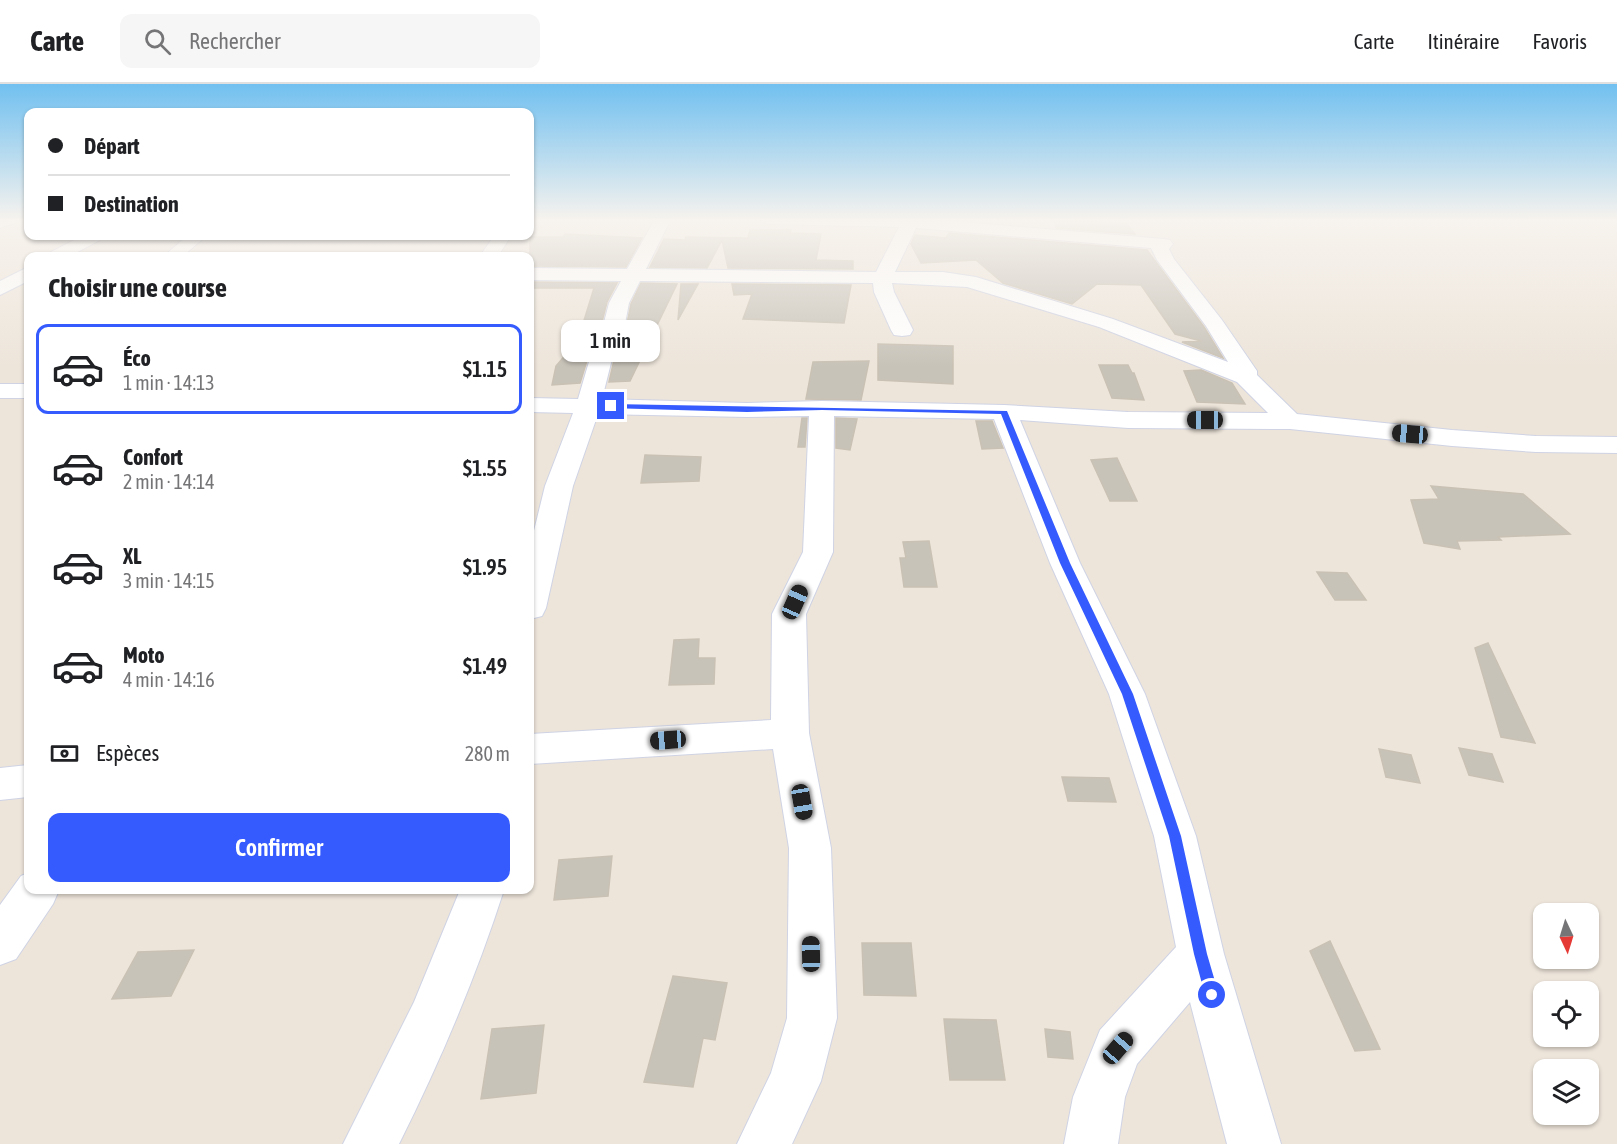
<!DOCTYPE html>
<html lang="fr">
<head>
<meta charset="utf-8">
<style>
  body { margin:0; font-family:"Asap Condensed",sans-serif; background:#f6f6f6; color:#202124; height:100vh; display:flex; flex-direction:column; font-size:22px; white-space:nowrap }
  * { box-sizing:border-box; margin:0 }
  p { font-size:20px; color:#757577 }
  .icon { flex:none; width:33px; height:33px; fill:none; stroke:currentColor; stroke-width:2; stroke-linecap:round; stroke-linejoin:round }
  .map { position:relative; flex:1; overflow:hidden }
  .details { position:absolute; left:24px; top:168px; width:510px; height:642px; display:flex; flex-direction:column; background:#fff; border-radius:12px; box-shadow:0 2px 4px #0004 }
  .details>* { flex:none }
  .hud { position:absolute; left:24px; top:24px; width:510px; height:132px; border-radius:12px; box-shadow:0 2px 4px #0004; display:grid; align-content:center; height:132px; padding:0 24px; background:#fff }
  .needle { width:39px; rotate:176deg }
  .buttons { position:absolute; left:1533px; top:819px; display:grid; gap:12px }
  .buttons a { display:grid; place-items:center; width:66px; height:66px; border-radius:12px; background:#fff; box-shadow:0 2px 4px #0004; font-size:30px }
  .end { position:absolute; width:27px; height:27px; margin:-14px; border:8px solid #355bff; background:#fff; box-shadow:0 0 0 3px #fff }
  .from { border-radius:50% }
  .bubble { position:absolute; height:42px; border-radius:12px; background:#fff; box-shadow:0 2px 4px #0004; font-size:20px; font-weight:600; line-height:42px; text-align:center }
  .car { position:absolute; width:18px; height:36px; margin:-18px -9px; border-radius:8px; box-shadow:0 0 4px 2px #0007; background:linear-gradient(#222 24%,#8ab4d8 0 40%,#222 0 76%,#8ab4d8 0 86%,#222 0) }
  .hud b { display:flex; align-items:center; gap:21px; height:57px; font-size:22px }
  .hud b+b { border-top:2px solid #e0e0e0 }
  .hud i { width:15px; height:15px; background:#202124 }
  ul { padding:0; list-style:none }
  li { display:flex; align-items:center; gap:18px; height:90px; margin:0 12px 9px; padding:0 12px; border:3px solid transparent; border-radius:12px }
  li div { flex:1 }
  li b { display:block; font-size:22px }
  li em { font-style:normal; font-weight:600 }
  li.on { border-color:#355bff }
  li>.icon { width:54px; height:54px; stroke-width:1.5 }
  h2 { padding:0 24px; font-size:27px; line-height:72px }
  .pay { display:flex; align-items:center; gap:15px; height:66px; padding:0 24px; font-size:22px }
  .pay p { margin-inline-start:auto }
  .button { display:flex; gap:12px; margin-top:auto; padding:12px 24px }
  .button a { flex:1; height:69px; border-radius:12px; background:#355bff; color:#fff; font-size:24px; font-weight:600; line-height:69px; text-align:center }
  header { display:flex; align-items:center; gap:36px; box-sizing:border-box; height:84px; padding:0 30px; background:#fff; border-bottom:2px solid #e0e0e0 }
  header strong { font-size:28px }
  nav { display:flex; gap:33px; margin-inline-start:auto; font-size:21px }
  .search { width:420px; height:54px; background:#f6f6f6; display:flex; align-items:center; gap:15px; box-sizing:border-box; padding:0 21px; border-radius:12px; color:#757577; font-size:22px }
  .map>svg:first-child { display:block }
</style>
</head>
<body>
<header>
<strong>Carte</strong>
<div class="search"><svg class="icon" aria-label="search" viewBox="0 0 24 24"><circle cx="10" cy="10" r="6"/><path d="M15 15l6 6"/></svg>Rechercher</div>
<nav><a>Carte</a><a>Itinéraire</a><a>Favoris</a></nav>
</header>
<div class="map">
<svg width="1617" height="1060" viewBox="0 0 1617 1060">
  <rect width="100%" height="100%" fill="#ede5da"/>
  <!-- building -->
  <path fill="#c8c3b9" stroke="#c9c1b3" stroke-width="1.5" d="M1054 136 1126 139 1135 150 1056 144Z
    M750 146H791L790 149 821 150 816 176 853 177V185L728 184 722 156 707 184 650 183 664 155 685 156 686 153 748 154Z
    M949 149 1147 166 1204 243 1223 274 1182 258 1201 257 1175 250 1141 201 1097 200 1072 220 1003 199 976 176 921 179 911 160 915 151 946 154Z
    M565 150 642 154 626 183 530 182V153H563Z
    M530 198 617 199 607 218 599 249 589 270 580 299 552 301 556 282 578 256 594 204H530Z
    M641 199 677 200 630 297 609 298 615 272 625 250 631 220Z
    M681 200H698L678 236Z
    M732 200 851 201 844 239 743 235 752 210 734 211Z
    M878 260 953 262V300L878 296Z
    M869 277 861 316 806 315 813 278Z
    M1099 281H1128L1132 289H1134L1144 316 1112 314Z
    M1201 286 1232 299 1245 320 1197 318 1184 287Z
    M802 334H807L805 363H798Z
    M836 334 857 335 850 366 836 364Z
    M976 337H992L1003 364 982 365Z
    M645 371 701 373 699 397 641 399Z
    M1117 374 1137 417H1110L1091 376Z
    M1431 402 1523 410 1570 450 1498 453 1501 456 1457 457 1460 465 1424 459 1411 416 1439 415Z
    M929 457 937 503H904L900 474H906L903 458Z
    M1317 488 1347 489 1366 516H1335Z
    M699 555 698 574H715L714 600 669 601 674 556Z
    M1488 559 1535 659 1501 653 1475 564Z
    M1459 664 1492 670 1503 698 1469 691Z
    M1379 665 1411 671 1420 699 1386 693Z
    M1062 693 1109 694 1116 718 1068 717Z
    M612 772 608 812 554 816 559 776Z
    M1330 857 1380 965 1355 967 1310 867Z
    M862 859H911L916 912 864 911Z
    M194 866 171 912 112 915 138 868Z
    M673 892 727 899 715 956 703 954 693 1003 644 998Z
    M944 935 996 936 1005 996H950Z
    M544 941 536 1009 481 1015 492 945Z
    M1045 945 1070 948 1073 975 1048 973Z"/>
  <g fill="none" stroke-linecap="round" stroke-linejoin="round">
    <defs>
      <path id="minor" d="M0 135H17L15 139 0 144Z
        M655 135H671L646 185 876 188 899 143 770 140 764 139 762 135H928L1164 155 1170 156 1173 160 1169 165 1174 175 1222 236 1257 287V291L1297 330 1452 346 1536 352 1617 353V369L1536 368 1452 362 1290 345 1128 344 1020 336 1080 479 1145 610 1196 752 1224 870 1281 1060H1227L1190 918 1137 980 1125 1013 1118 1060H1064L1073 1013 1100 946 1176 863 1154 752 1109 610 1050 479 994 335 834 332 833 468 806 530 809 649 831 764 837 934 821 997 792 1060H737L771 989 787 934 789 764 773 665 530 680V650L771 636 772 530 803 468 809 332 747 333 598 330 573 402 546 524 542 532 530 535V463L545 402 573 329 530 328V314L578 315 591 271 601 250 609 219 621 197 530 196V184L627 185ZM916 144 1151 164 1157 176 1206 242 1228 278 1113 235 976 193 943 188H895ZM640 197 873 199 874 208 891 246 894 251 902 252 910 251 913 246 894 208 892 199 967 203 1099 243 1237 298 1268 329 1128 328 1004 321 822 317 747 319 602 315 613 271 623 250 629 219Z
        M82 152H103L100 156 70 172H48L51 168Z
        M187 152H206L183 172H164Z
        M494 152H511L498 172H480Z
        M28 183V197L0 211V197Z
        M0 300H28V314H0Z
        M28 681V713L0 716V684Z
        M28 789V806H59L53 820 16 875 0 881V821L21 792Z
        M460 806H504C476 893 440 978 399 1060H343L414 918Z"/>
    </defs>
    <!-- minor casing -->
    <use href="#minor" stroke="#cfd3e4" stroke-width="2"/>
    <!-- minor -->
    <use href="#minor" fill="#fff" fill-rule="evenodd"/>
  </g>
  <!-- sky -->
  <linearGradient id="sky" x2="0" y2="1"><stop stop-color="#71c0f0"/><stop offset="0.48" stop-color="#f7f3ee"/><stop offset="1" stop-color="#f7f3ee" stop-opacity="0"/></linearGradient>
  <rect width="1617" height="283" fill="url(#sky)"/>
  <!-- route -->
  <path fill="#355bff" d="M611 320 1007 327 1070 479 1133 610 1181 752 1207 870 1219 911 1217 916 1212 918 1207 916 1205 911 1194 870 1169 752 1122 610 1060 479 1001 330 822 326 747 328 608 324Z"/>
</svg>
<div class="buttons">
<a><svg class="needle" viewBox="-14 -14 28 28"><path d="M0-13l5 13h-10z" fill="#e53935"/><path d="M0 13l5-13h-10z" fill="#757577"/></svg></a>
<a><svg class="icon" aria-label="locate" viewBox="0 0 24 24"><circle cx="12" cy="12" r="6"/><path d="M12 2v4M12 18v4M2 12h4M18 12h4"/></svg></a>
<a><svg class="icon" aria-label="layers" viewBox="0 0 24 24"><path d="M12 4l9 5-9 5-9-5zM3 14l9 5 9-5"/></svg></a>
</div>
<i class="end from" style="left:1212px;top:911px"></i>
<i class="end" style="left:611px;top:322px"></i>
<div class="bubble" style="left:561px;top:236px;width:99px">1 min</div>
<i class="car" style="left:1205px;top:336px;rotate:270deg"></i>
<i class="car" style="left:1410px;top:350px;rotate:275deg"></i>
<i class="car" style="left:795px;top:518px;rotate:24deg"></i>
<i class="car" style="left:668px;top:656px;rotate:266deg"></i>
<i class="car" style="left:802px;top:718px;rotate:170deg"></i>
<i class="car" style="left:811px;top:870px;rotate:359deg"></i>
<i class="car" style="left:1118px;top:964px;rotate:41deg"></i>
<div class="hud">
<b><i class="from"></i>Départ</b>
<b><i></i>Destination</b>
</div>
<section class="details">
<h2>Choisir une course</h2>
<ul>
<li class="on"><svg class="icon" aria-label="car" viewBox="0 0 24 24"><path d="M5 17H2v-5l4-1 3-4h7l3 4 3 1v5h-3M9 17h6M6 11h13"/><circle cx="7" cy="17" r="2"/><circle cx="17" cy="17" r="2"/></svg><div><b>Éco</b><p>1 min · 14:13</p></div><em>$1.15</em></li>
<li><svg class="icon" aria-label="car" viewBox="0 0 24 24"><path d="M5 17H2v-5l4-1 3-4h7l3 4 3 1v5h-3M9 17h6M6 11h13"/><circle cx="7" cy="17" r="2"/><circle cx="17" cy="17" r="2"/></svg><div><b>Confort</b><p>2 min · 14:14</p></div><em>$1.55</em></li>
<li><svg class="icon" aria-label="car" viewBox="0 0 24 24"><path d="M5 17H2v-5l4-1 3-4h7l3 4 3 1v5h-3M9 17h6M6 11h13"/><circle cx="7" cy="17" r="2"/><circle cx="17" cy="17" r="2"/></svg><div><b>XL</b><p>3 min · 14:15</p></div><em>$1.95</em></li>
<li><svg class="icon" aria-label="car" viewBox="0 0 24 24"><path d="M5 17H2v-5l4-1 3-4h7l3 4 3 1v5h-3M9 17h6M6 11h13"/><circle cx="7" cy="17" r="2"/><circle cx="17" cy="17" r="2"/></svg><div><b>Moto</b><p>4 min · 14:16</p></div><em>$1.49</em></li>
</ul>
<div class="pay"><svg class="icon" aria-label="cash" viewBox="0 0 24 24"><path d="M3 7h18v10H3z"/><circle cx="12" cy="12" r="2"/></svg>Espèces<p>280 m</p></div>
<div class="button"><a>Confirmer</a></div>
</section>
</div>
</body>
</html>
